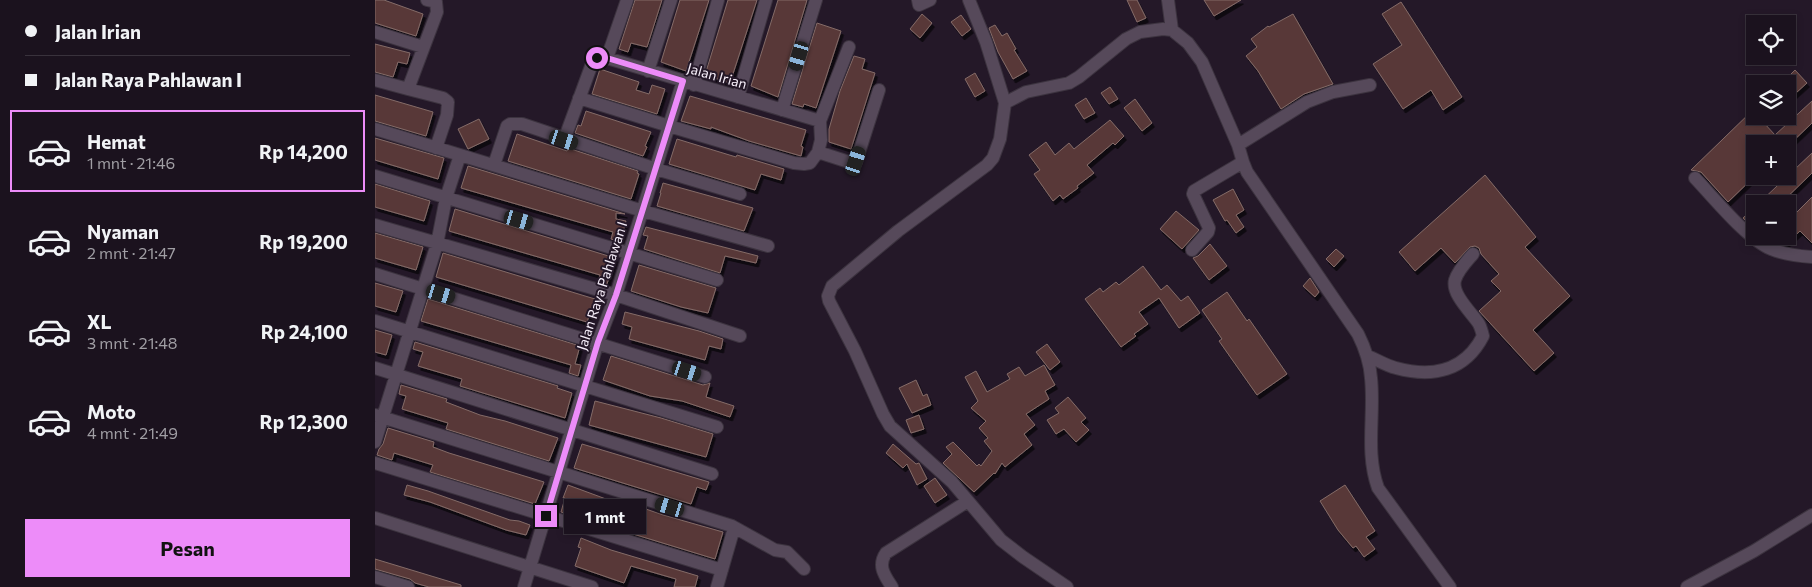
<!DOCTYPE html>
<html lang="id">
<head>
<meta charset="utf-8">
<style>
  body { margin:0; font-family:Commissioner,sans-serif; background:#241b27; color:#f1f3f6; height:100vh; display:flex; flex-direction:column; font-size:19px; white-space:nowrap }
  * { box-sizing:border-box; margin:0 }
  p { font-size:16px; color:#a09ea4 }
  .icon { flex:none; width:28px; height:28px; fill:none; stroke:currentColor; stroke-width:2; stroke-linecap:round; stroke-linejoin:round }
  .map { position:relative; flex:1; overflow:hidden }
  .sheet { display:flex; flex-direction:column; background:#1b121e; width:375px }
  .sheet>* { flex:none }
  .guide { display:grid; align-content:center; height:110px; padding:0 25px; background:#1b121e }
  .controls { position:absolute; left:1371px; top:15px; display:grid; gap:10px }
  .controls a { display:grid; place-items:center; width:50px; height:50px; border-radius:0px; background:#1b121e; box-shadow:0 2px 8px #0003,0 0 0 1px #39323c; font-size:25px }
  .end { position:absolute; width:22px; height:22px; margin:-11px; border:6px solid #ed8cf9; background:#111; box-shadow:0 0 0 2px #111 }
  .from { border-radius:50% }
  .bubble { position:absolute; height:35px; border-radius:0px; background:#1b121e; box-shadow:0 2px 8px #0003,0 0 0 1px #39323c; font-size:16px; font-weight:700; line-height:35px; text-align:center }
  .car { position:absolute; width:15px; height:30px; margin:-15px -8px; border-radius:6px; box-shadow:0 0 4px 1px #0007; background:linear-gradient(#222 24%,#8ab4d8 0 40%,#222 0 76%,#8ab4d8 0 86%,#222 0) }
  .guide b { display:flex; align-items:center; gap:18px; height:48px; font-size:19px }
  .guide b+b { border-top:1px solid #39323c }
  .guide i { width:12px; height:12px; background:#f1f3f6 }
  ul { padding:0; list-style:none }
  li { display:flex; align-items:center; gap:15px; height:82px; margin:0 10px 8px; padding:0 15px; border:2px solid transparent; border-radius:0px }
  li div { flex:1 }
  li b { display:block; font-size:19px }
  li em { font-style:normal; font-weight:700 }
  li.active { border-color:#ed8cf9 }
  li>.icon { width:45px; height:45px; stroke-width:1.5 }
  .primary-button { display:flex; gap:10px; margin-top:auto; padding:10px 25px }
  .primary-button a { flex:1; height:58px; border-radius:0px; background:#ed8cf9; color:#111; font-size:20px; font-weight:700; line-height:58px; text-align:center }
  main { display:flex; flex:1; min-height:0 }
  .map>svg:first-child { display:block }
</style>
</head>
<body>
<main>
<section class="sheet">
<div class="guide">
<b><i class="from"></i>Jalan Irian</b>
<b><i></i>Jalan Raya Pahlawan I</b>
</div>
<ul>
<li class="active"><svg class="icon" aria-label="car" viewBox="0 0 24 24"><path d="M5 17H2v-5l4-1 3-4h7l3 4 3 1v5h-3M9 17h6M6 11h13"/><circle cx="7" cy="17" r="2"/><circle cx="17" cy="17" r="2"/></svg><div><b>Hemat</b><p>1 mnt · 21:46</p></div><em>Rp 14,200</em></li>
<li><svg class="icon" aria-label="car" viewBox="0 0 24 24"><path d="M5 17H2v-5l4-1 3-4h7l3 4 3 1v5h-3M9 17h6M6 11h13"/><circle cx="7" cy="17" r="2"/><circle cx="17" cy="17" r="2"/></svg><div><b>Nyaman</b><p>2 mnt · 21:47</p></div><em>Rp 19,200</em></li>
<li><svg class="icon" aria-label="car" viewBox="0 0 24 24"><path d="M5 17H2v-5l4-1 3-4h7l3 4 3 1v5h-3M9 17h6M6 11h13"/><circle cx="7" cy="17" r="2"/><circle cx="17" cy="17" r="2"/></svg><div><b>XL</b><p>3 mnt · 21:48</p></div><em>Rp 24,100</em></li>
<li><svg class="icon" aria-label="car" viewBox="0 0 24 24"><path d="M5 17H2v-5l4-1 3-4h7l3 4 3 1v5h-3M9 17h6M6 11h13"/><circle cx="7" cy="17" r="2"/><circle cx="17" cy="17" r="2"/></svg><div><b>Moto</b><p>4 mnt · 21:49</p></div><em>Rp 12,300</em></li>
</ul>
<div class="primary-button"><a>Pesan</a></div>
</section>
<div class="map">
<svg width="1437" height="587" viewBox="0 0 1437 587">
  <defs>
    <filter id="shadow"><feDropShadow dx="2.5" dy="4" stdDeviation="0" flood-color="#0009"/></filter>
  </defs>
  <rect width="100%" height="100%" fill="#241828"/>
  <!-- building -->
  <path fill="#583937" stroke="#846b68" filter="url(#shadow)" d="M0 0H9L48 14 41 36 0 23Z
    M260 0H287L272 47 256 43 253 52 244 49Z
    M305 0H334L311 71 286 62Z
    M353 0H382L355 83 330 75Z
    M403 0H432L403 97 376 86Z
    M752 0H762L771 18 762 22Z
    M829 0H866L839 16Z
    M1026 2 1087 97 1068 110 1056 90 1028 109 998 64 1027 45 1007 14Z
    M547 14 557 23 545 38 535 29Z
    M918 14 958 84 929 94 906 109 883 71 871 56 882 47 876 39 893 26 894 27Z
    M586 15 596 29 587 36 576 22Z
    M442 23 466 31 441 108 429 104 428 107 417 104Z
    M620 25 627 36 632 33 641 49 639 50 652 71 638 79 623 52 614 28Z
    M0 44 35 53 32 64 23 62 18 77 0 72Z
    M479 56 490 59 487 69 500 73 476 149 454 142V129L465 91Z
    M225 69 264 82 261 90 274 94 277 85 290 89 282 114 217 94Z
    M1420 70 1432 83 1412 101V84H1406Z
    M600 73 610 91 600 97 590 79Z
    M735 87 743 99 734 104 726 93Z
    M0 95 58 112 51 136 0 121Z
    M315 96 431 130 426 146 428 147 426 156 374 141 336 127V129L306 121Z
    M711 98 720 113 709 119 700 105Z
    M760 99 777 123 767 131 749 108Z
    M1437 101V123L1415 144H1380V176L1353 202 1326 172 1316 170 1380 108V116H1396L1389 123 1400 135Z
    M211 111 276 132 270 146 272 147 268 156 200 133 203 125 206 126Z
    M104 119 114 139 93 149 83 129Z
    M735 120 749 136 740 145 738 143 712 165 719 173 702 186 703 188 688 199 685 195 678 201 659 174 665 170 654 155 671 142 680 155 694 143 699 149Z
    M142 134 192 151 193 148 263 171 262 173 264 174 256 199 133 161Z
    M0 138 69 158 63 179 0 160Z
    M302 139 361 157 362 155 409 169 406 180 386 174 380 190 294 164Z
    M1437 153V173L1405 204H1383Z
    M93 166 250 214 241 213V219L251 221 245 242 236 239 238 232 86 188Z
    M1110 175 1161 237 1150 247 1195 296 1158 330 1179 353 1159 371 1104 311 1126 291 1116 281 1124 274 1106 254 1104 248 1100 246 1095 247 1080 263 1066 248 1040 271 1024 252Z
    M288 183 378 208 369 231 282 206 286 193H285Z
    M0 184 55 201 49 221 0 207Z
    M858 189 869 210 861 215 869 227 861 233 852 220 850 221 838 200Z
    M1437 197V243L1425 231 1410 245 1399 242 1391 236H1412V204L1421 213Z
    M1380 207V229L1368 218Z
    M80 209 240 258 232 284 223 281 225 275 74 231Z
    M801 211 824 230 807 249 785 229Z
    M271 227 383 256 381 263 350 256 345 273 269 249 273 236 268 235Z
    M0 233 48 247 41 270 0 258Z
    M835 244 852 266 834 280 818 258 823 256Z
    M961 249 969 256 959 267 951 259Z
    M68 253 220 299 212 322 61 277Z
    M264 265 341 288 333 313 306 307 256 291Z
    M768 266 786 290 792 285 806 301 813 296 825 313 804 328 784 298 764 312 773 324 759 334 761 336 746 347 710 299 725 288 728 292 741 282 744 285Z
    M935 278 944 292 940 297 928 286Z
    M0 283 28 291 21 312 0 306Z
    M852 292 872 321 874 319 912 374 882 395 844 341 847 339 827 310Z
    M53 299 205 346 200 364 206 365 203 376 194 373 196 365 46 321Z
    M250 312 324 331 348 339 346 349 334 346 330 360 254 339 257 327 247 324Z
    M0 330 17 335 11 355 0 352Z
    M40 342 183 386 182 388 197 393 190 418 85 386 87 379 43 366 48 352 38 349Z
    M672 344 685 362 675 370 661 352Z
    M236 356 328 385 335 383 331 397 359 406 355 417 307 401 275 396 228 380Z
    M669 365 680 385 670 391 674 399 651 414 660 425 649 434 657 445 630 467 627 463 620 474 619 473 599 492 568 463 577 454 571 447 578 442 602 466 604 464 606 466 617 451 609 441 613 438 604 428 611 421 596 408 603 401 590 377 601 371 612 392 635 379 632 374 644 367 650 376Z
    M541 380 548 396 552 394 556 405 537 413 524 388Z
    M26 385 72 399 71 402 105 415 130 421 183 438 174 461 71 429 73 423 27 409 31 396 24 394Z
    M693 397 711 418 706 422 714 430 701 442 689 429 681 434 672 420 684 413 680 408Z
    M220 401 286 418 338 434 331 457 214 425Z
    M544 415 549 429 536 433 531 420Z
    M13 428 59 442 58 447 74 453 169 482 160 504 55 472 58 465 19 453 17 460 2 455 4 449 8 444Z
    M207 444 334 482 331 490 322 487 316 504 199 468Z
    M518 444 541 464 544 463 552 479 542 485 532 464 528 468 511 453Z
    M560 478 572 495 560 503 549 486Z
    M32 485 53 491 135 520 144 521 155 525 151 535 131 530 55 502 29 495Z
    M193 485 231 499 248 501 288 515 348 532 340 559 186 512 190 498H188Z
    M970 485 1000 531 991 537 1000 549 989 557 981 546 978 548 963 530 945 501Z
    M206 538 236 550 323 576 320 587H299L301 579 256 566 249 583 200 566 206 548 203 547Z
    M0 559 86 585V587H54L40 583 35 579 0 569Z"/>
  <g fill="none" stroke-linecap="round" stroke-linejoin="round">
    <defs>
      <path id="minor" d="M52 0 61 2 62 12 33 89 68 98 73 102 72 115 61 148
        M543 0 544 5 555 0
        M594 0 611 42 630 103 625 139 618 158 612 165 523 231 457 286 453 296 454 301 480 351 508 414 515 426 577 482 626 540 648 557 692 587
        M793 0 797 30
        M0 32 48 47
        M474 47 445 121 446 140 443 152 477 163 481 162 504 90
        M232 58 252 0
        M273 71 296 0
        M0 80 33 89
        M319 85 343 0
        M363 97 391 0
        M204 98 294 126 419 163 429 164 435 163 443 152
        M630 103 651 92 694 83 704 77 751 39 765 32 788 29 797 30 813 43 827 62 863 145 868 162 872 172 983 334C990 348 995 362 996 378 1000 415 990 452 1003 488L1075 587
        M407 110 441 0
        M0 129 268 211 393 246
        M189 140 218 61 225 56 445 121
        M863 145 932 102 958 92 995 85
        M119 165 132 126 135 124H147L281 169 365 194
        M0 176 342 280
        M1320 178C1338 197 1373 240 1396 249 1408 254 1423 256 1437 257
        M0 225 241 295 365 336
        M817 250 833 232 834 228 818 194 819 191 868 162
        M0 274 330 377
        M0 321 342 427
        M993 356C1002 360 1012 366 1021 368 1058 378 1090 371 1108 336 1107 332 1106 328 1104 324 1097 313 1076 294 1080 280 1083 270 1092 261 1098 254
        M0 368 337 474
        M0 415 357 526 400 550 412 552 429 569
        M0 442 62 244 71 198 85 155
        M0 463 347 570
        M0 518 217 587
        M0 577 33 587
        M149 587 223 342 241 295 308 81
        M342 587 359 528
        M517 587C510 576 502 566 511 553L593 501
        M1312 587 1379 551 1437 515"/>
    </defs>
    <!-- minor casing -->
    <use href="#minor" stroke="#3c333f" stroke-width="14"/>
    <!-- minor -->
    <use href="#minor" stroke="#56495a" stroke-width="12"/>
  </g>
  <g fill="none" stroke-linecap="round" stroke-linejoin="round">
    <!-- route -->
    <path stroke="#ed8cf9" stroke-width="6" d="M171 516 223 342 241 295 308 81 232 58 225 56 222 58"/>
  </g>
  <g text-anchor="middle" stroke-width="4" stroke-linejoin="round" paint-order="stroke">
    <!-- street labels -->
    <g font-size="14" fill="#f6eef9" stroke="#241828">
      <text transform="translate(342 76) rotate(16)" y="5">Jalan Irian</text>
      <text transform="translate(227 286) rotate(-72)" y="5">Jalan Raya Pahlawan I</text>
    </g>
  </g>
</svg>
<div class="controls">
<a><svg class="icon" aria-label="locate" viewBox="0 0 24 24"><circle cx="12" cy="12" r="6"/><path d="M12 2v4M12 18v4M2 12h4M18 12h4"/></svg></a>
<a><svg class="icon" aria-label="layers" viewBox="0 0 24 24"><path d="M12 4l9 5-9 5-9-5zM3 14l9 5 9-5"/></svg></a>
<a>+</a>
<a>−</a>
</div>
<i class="end from" style="left:222px;top:58px"></i>
<i class="end" style="left:171px;top:516px"></i>
<div class="bubble" style="left:189px;top:499px;width:82px">1 mnt</div>
<i class="car" style="left:424px;top:56px;rotate:197deg"></i>
<i class="car" style="left:189px;top:140px;rotate:108deg"></i>
<i class="car" style="left:481px;top:161px;rotate:18deg"></i>
<i class="car" style="left:144px;top:220px;rotate:106deg"></i>
<i class="car" style="left:66px;top:294px;rotate:107deg"></i>
<i class="car" style="left:312px;top:371px;rotate:108deg"></i>
<i class="car" style="left:295px;top:507px;rotate:287deg"></i>
</div>
</main>
</body>
</html>
